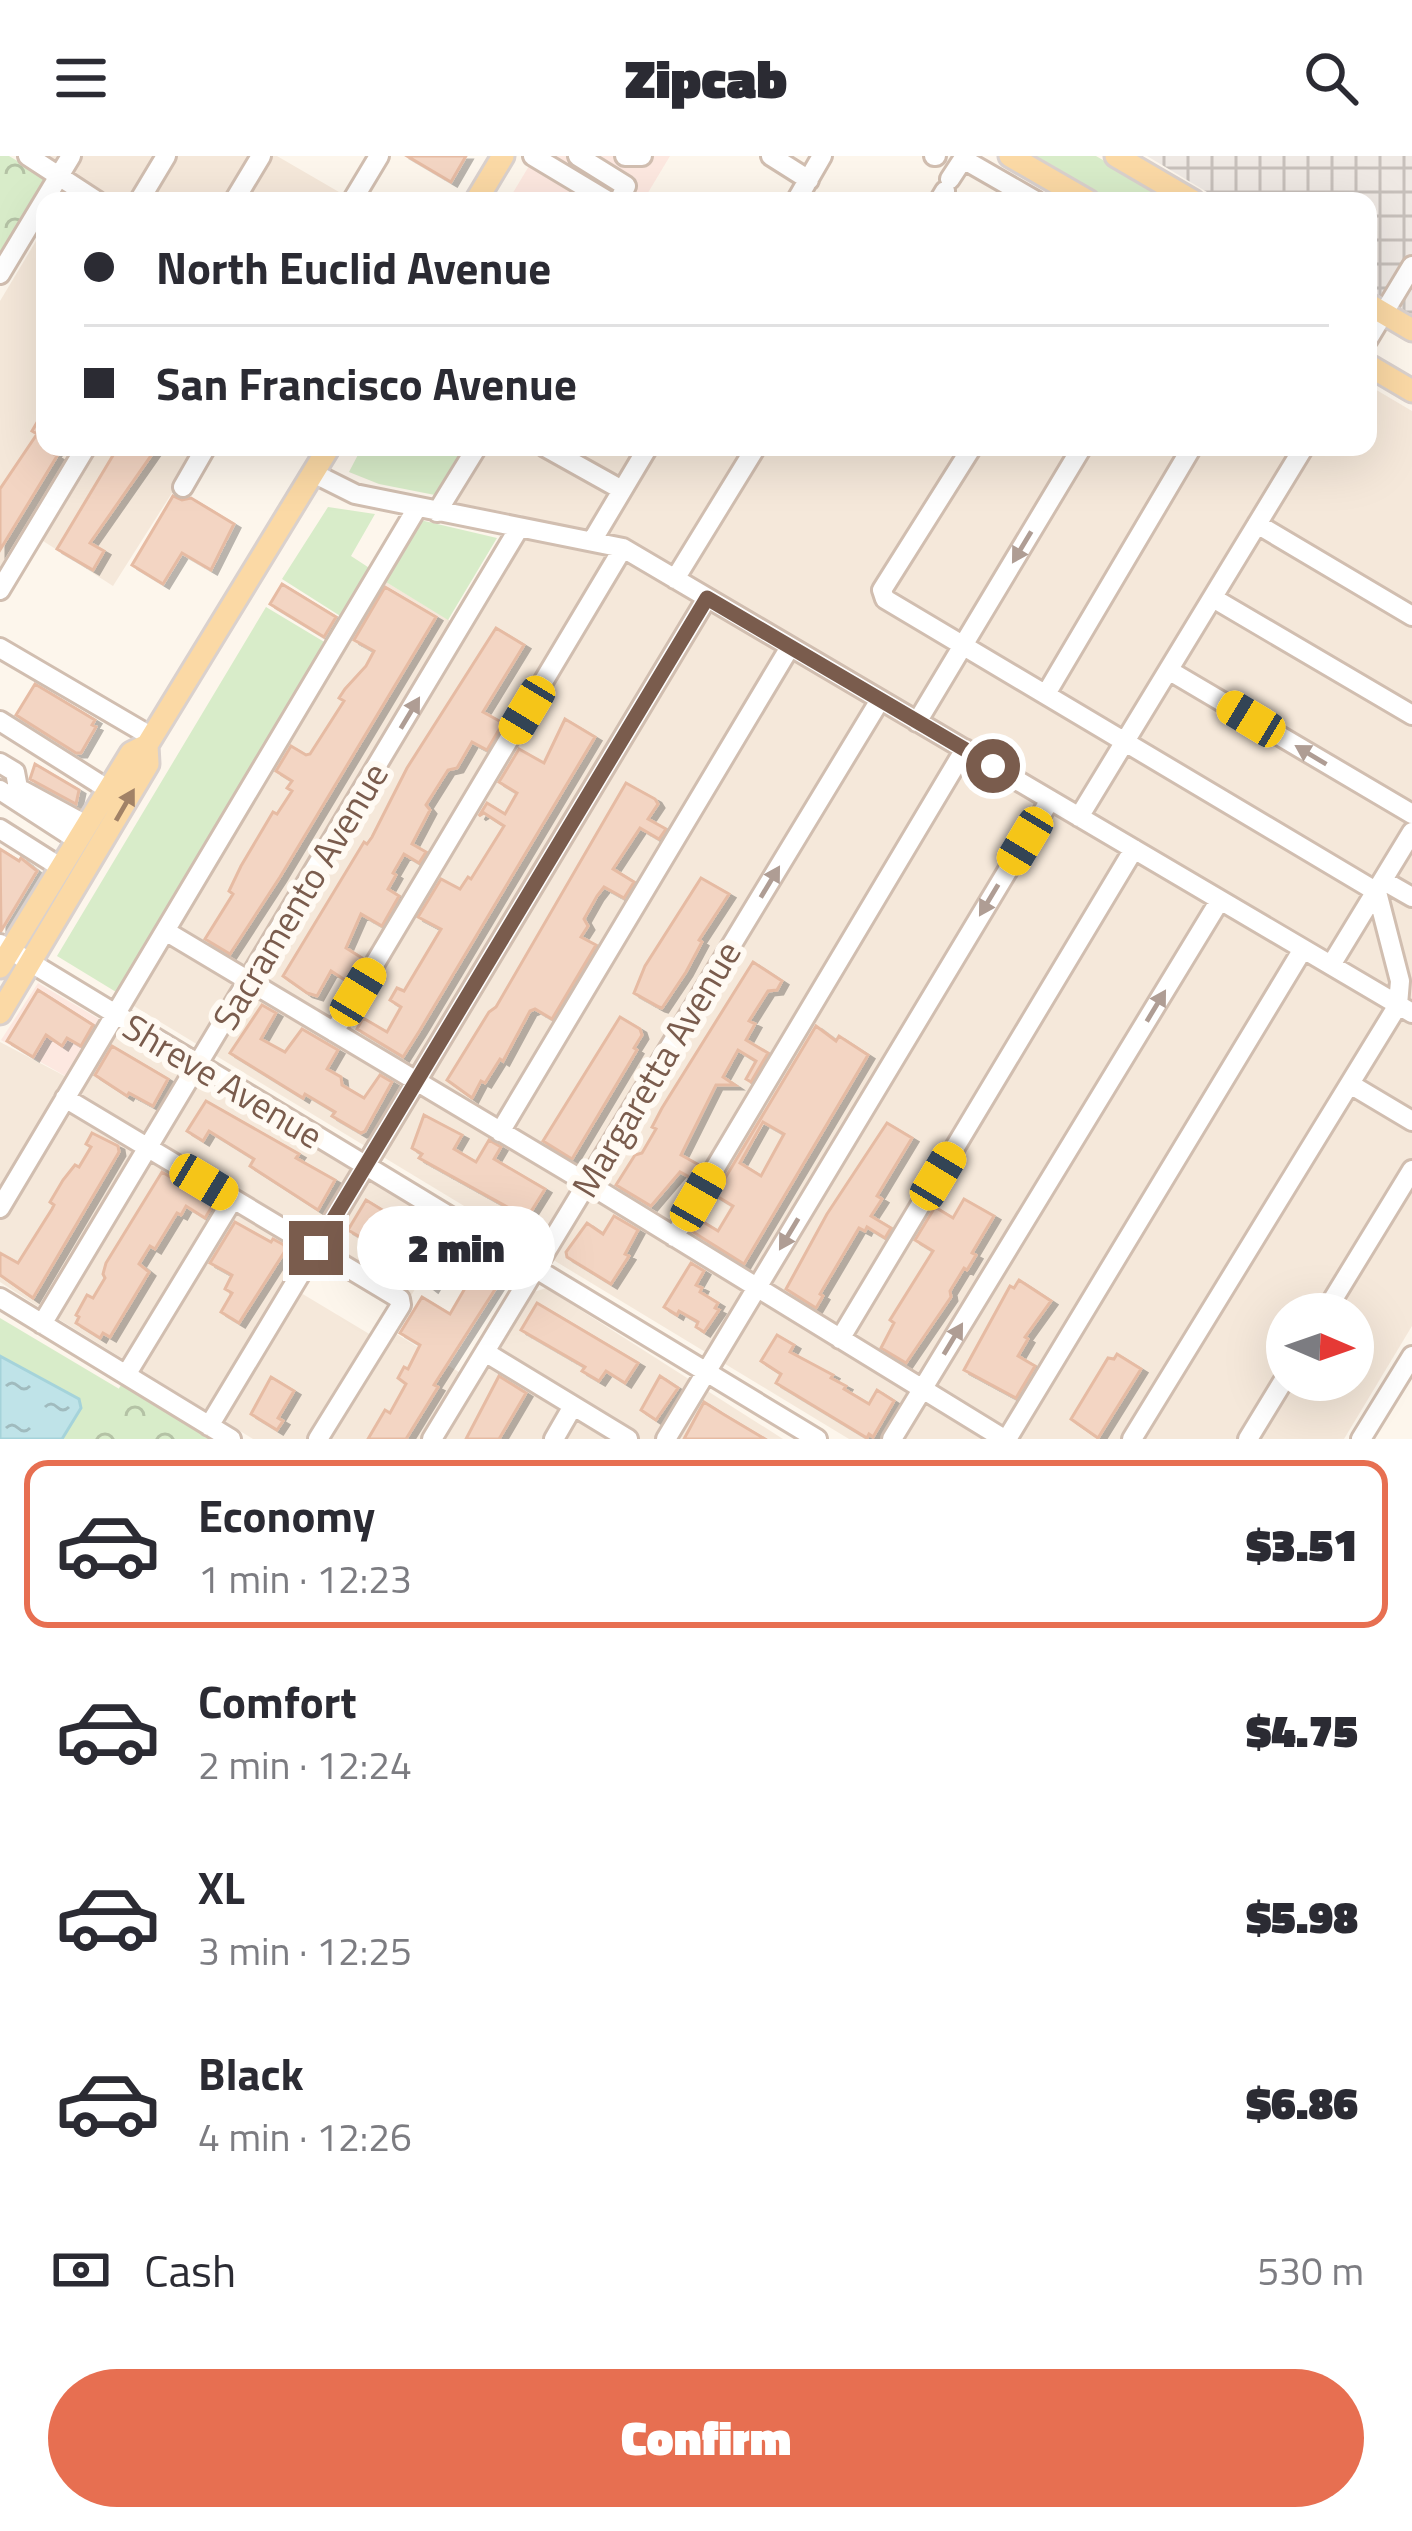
<!DOCTYPE html>
<html lang="en">
<head>
<meta charset="utf-8">
<style>
  body { margin:0; font-family:"Titillium Web",sans-serif; background:#f2f2f3; color:#2b2b33; height:100vh; display:flex; flex-direction:column; font-size:45px; white-space:nowrap }
  * { box-sizing:border-box; margin:0 }
  p { font-size:39px; color:#7c7c81 }
  .icon { flex:none; width:66px; height:66px; fill:none; stroke:currentColor; stroke-width:2; stroke-linecap:round; stroke-linejoin:round }
  .map { position:relative; height:1283px; overflow:hidden }
  .panel { display:flex; flex-direction:column; background:#fff; flex:1 }
  .panel>* { flex:none }
  .guide { position:absolute; left:36px; top:36px; width:1341px; height:264px; border-radius:24px; box-shadow:0 12px 48px #0002; display:grid; align-content:center; height:264px; padding:0 48px; background:#fff }
  .needle { width:78px; rotate:92deg }
  .buttons { position:absolute; left:1266px; top:1137px; display:grid; gap:24px }
  .buttons a { display:grid; place-items:center; width:108px; height:108px; border-radius:50%; background:#fff; box-shadow:0 12px 48px #0002; font-size:60px }
  .end { position:absolute; width:54px; height:54px; margin:-27px; border:15px solid #7a5c4d; background:#fff; box-shadow:0 0 0 6px #fff }
  .from { border-radius:50% }
  .bubble { position:absolute; height:84px; border-radius:42px; background:#fff; box-shadow:0 12px 48px #0002; font-size:39px; font-weight:800; line-height:84px; text-align:center }
  .car { position:absolute; width:36px; height:72px; margin:-36px -18px; border-radius:15px; box-shadow:0 0 9px 3px #0007; background:linear-gradient(#f5c518 24%,#345 0 40%,#f5c518 0 76%,#345 0 86%,#f5c518 0) }
  .guide b { display:flex; align-items:center; gap:42px; height:114px; font-size:45px }
  .guide b+b { border-top:3px solid #e1e1e2 }
  .guide i { width:30px; height:30px; background:#2b2b33 }
  ul { padding:21px 0 0; list-style:none }
  li { display:flex; align-items:center; gap:36px; height:168px; margin:0 24px 18px; padding:0 24px; border:6px solid transparent; border-radius:24px }
  li div { flex:1 }
  li b { display:block; font-size:45px }
  li em { font-style:normal; font-weight:800 }
  li.current { border-color:#e76f51 }
  li>.icon { width:108px; height:108px; stroke-width:1.5 }
  .pay { display:flex; align-items:center; gap:30px; height:132px; padding:0 48px; font-size:45px }
  .pay p { margin-inline-start:auto }
  .cta { display:flex; gap:24px; margin-top:auto; padding:24px 48px }
  .cta a { flex:1; height:138px; border-radius:72px; background:#e76f51; color:#fff; font-size:48px; font-weight:800; line-height:138px; text-align:center }
  header { display:flex; justify-content:space-between; align-items:center; height:156px; padding:0 48px; background:#fff; font-size:54px; font-weight:800 }
  .map>svg:first-child { display:block }
</style>
</head>
<body>
<header><svg class="icon" aria-label="menu" viewBox="0 0 24 24"><path d="M4 6h16M4 12h16M4 18h16"/></svg>Zipcab<svg class="icon" aria-label="search" viewBox="0 0 24 24"><circle cx="10" cy="10" r="6"/><path d="M15 15l6 6"/></svg></header>
<div class="map">
<svg width="1412" height="1283" viewBox="0 0 1412 1283">
  <defs>
    <pattern id="industrial-grid" width="8" height="8" patternUnits="userSpaceOnUse" patternTransform="scale(3)"><rect width="8" height="8" fill="#efe9e4"/><path d="M0 4h8M4 0v8" fill="none" stroke="#c7c0bb"/></pattern>
    <pattern id="park-crowns" width="20" height="18" patternUnits="userSpaceOnUse" patternTransform="scale(3)"><rect width="20" height="18" fill="#d8ecc9"/><path d="M2 6a3 3 0 1 1 6 0M12 15a3 3 0 1 1 6 0" fill="none" stroke="#b4c2a5"/></pattern>
    <pattern id="water-ripples" width="26" height="14" patternUnits="userSpaceOnUse" patternTransform="scale(3)"><rect width="26" height="14" fill="#bfe3e8"/><path d="M2 4q2-2 4 0t4 0M15 11q2-2 4 0t4 0" fill="none" stroke="#a0bbbe"/></pattern>
    <filter id="shadow"><feDropShadow dx="6" dy="4" stdDeviation="0" flood-color="#0004"/></filter>
  </defs>
  <rect width="100%" height="100%" fill="#fdf6ec"/>
  <!-- residential -->
  <path fill="#f5e8da" fill-rule="evenodd" d="M50 0H277L351 43 60 45 75 20Z
    M45 70V291H201L113 430 40 383 0 446V145Z
    M1368 229 1412 255V1170L1344 1283H849L124 844 381 423 469 476 522 386 519 372 522 359 451 346 487 291H1368ZM1287 1158H1353V1224H1287Z
    M111 870 451 1074 409 1143 312 1083 286 1128 381 1185 390 1174 477 1227 534 1136 546 1132 783 1283H253L34 1148 0 1126V886L78 927Z"/>
  <!-- commercial -->
  <path fill="#fde8e0" d="M535 0H670L643 45H508Z
    M38 827 111 870 78 927 1 884Z"/>
  <!-- industrial -->
  <path fill="url(#industrial-grid)" d="M1147 0H1412V159L1368 133V45H1222Z"/>
  <!-- green -->
  <path fill="#d8ecc9" d="M1036 0H1096L1173 45H1112Z
    M362 291H470L440 340 379 328 349 316Z
    M328 351 375 358 351 400 374 415 345 463 282 423Z
    M416 363 497 382 448 464 381 423Z
    M266 451 331 490 121 839 57 800Z
    M0 1162 121 1234V1283H0Z"/>
  <!-- park -->
  <path fill="url(#park-crowns)" d="M0 0H9L44 21 45 26 0 102Z
    M121 1229 210 1283H89Z"/>
  <!-- water -->
  <path fill="url(#water-ripples)" stroke="#a5d3da" stroke-width="3" d="M0 1200 79 1243 81 1252 62 1283H0Z"/>
  <!-- building -->
  <path fill="#f3d5c3" stroke="#e6bba3" stroke-width="3" fill-rule="evenodd" filter="url(#shadow)" d="M407 0H466L451 26Z
    M45 253V291H58L54 298 57 300 0 394V333L37 278 32 275Z
    M118 291H157L90 387 104 395 93 414 57 393Z
    M173 340 182 344 191 342 234 368 211 414 182 397 163 428 132 409Z
    M282 428 336 461 324 481 270 448Z
    M385 431 436 461 280 721 230 798 205 783 233 738 229 735 241 710 273 656 277 658 292 635 287 632 292 625 276 615 291 590 306 599 310 598 344 545 339 542 345 533 366 510 374 495 354 484Z
    M496 472 524 489 483 556 503 567 487 594 472 586 457 612 448 614 426 649 430 654 412 688 426 696 419 707 404 698 393 717 396 719 388 733 399 740 382 770 361 758 346 792 362 802 348 826 331 815 317 840 307 837 283 820 364 686 367 688 372 681 407 612Z
    M35 528 95 564 92 569 96 571 81 597H76L16 559Z
    M565 563 595 581 420 874 403 901 400 899 357 873 363 862 387 876 401 851 390 844 397 832 404 835 441 773 418 761 441 723 460 733 468 721 471 723 504 670 484 657 479 660 487 647 505 658 517 637 499 626 519 593 544 607Z
    M35 608 79 634 76 648 30 623Z
    M626 627 655 643 658 648 648 663 666 673 659 683 640 672 613 713 634 726 624 742 604 731 597 740 584 763 588 770 581 781 596 789 552 863 535 853 530 855 503 905 500 903 485 927 481 925 472 942 447 924 489 856 496 851Z
    M0 693 19 705 21 702 37 715 1 775Z
    M701 722 729 738 699 784 702 786 686 816 662 852 659 851 634 837 645 810Z
    M753 806 782 825 777 834 768 835 749 865 755 868 746 884 768 897 751 926 746 923 756 905 738 894 723 921 735 929H716L681 999 701 1010 693 1023 680 1016 651 1050 616 1029 635 999 642 997 656 973 652 971 662 952Z
    M38 834 93 869 81 890 67 882 62 890 46 879 33 901 7 885Z
    M262 849 276 857 261 883 285 896 302 873 338 894 327 913 341 921 342 929 364 942 380 919 392 926 365 975 361 977 332 960 335 956 305 938 303 942 230 897Z
    M620 861 640 873 642 879 634 892 637 894 572 1003 543 985Z
    M816 870 836 885 839 880 868 899 744 1108 693 1076 700 1064 718 1075 733 1050 715 1039ZM763 966 784 978 761 1020 740 1007Z
    M112 890 168 923 153 950 129 937 127 940 95 919Z
    M206 945 299 998 296 1002 335 1024 318 1054 250 1010 254 1003 209 975 203 985 187 975Z
    M424 959 462 979 454 993 476 1006 489 984 501 991 494 1003 545 1033 527 1062 419 1002 422 998 412 992Z
    M887 967 912 982 877 1040 882 1043 871 1060 891 1072 885 1082 867 1071 865 1075 859 1072 820 1138 823 1140 816 1152 786 1133 827 1058Z
    M92 977 118 990 119 996 33 1142 0 1119V1097L18 1107 52 1053 54 1049 50 1046 63 1024 75 1009 79 1011 91 991 86 988Z
    M162 1016 214 1047 205 1062 186 1050 181 1059 177 1057 155 1093 150 1090 139 1108 149 1116 110 1181 103 1177 100 1182 76 1167 79 1161 76 1159 87 1139 93 1142 105 1122 103 1118 106 1107Z
    M964 1043 994 1060 972 1097 976 1099 967 1114 964 1112 950 1135 951 1141 906 1207 881 1192 894 1167 890 1164 933 1095 915 1084 935 1051 953 1062Z
    M366 1044 459 1101 443 1127 437 1124 432 1132 409 1114 412 1108 388 1093 376 1113 364 1106 374 1089 348 1074Z
    M614 1060 638 1074 625 1098 629 1100 611 1128 567 1101 566 1096 587 1067 603 1078Z
    M235 1066 271 1086 273 1083 284 1089 285 1095 239 1167 221 1156 232 1137 225 1133 232 1119 210 1107Z
    M691 1107 704 1115 696 1129 702 1132 700 1136 718 1147 715 1152 719 1154 704 1176 696 1171 698 1166 679 1155 677 1159 664 1151Z
    M478 1110 501 1124 434 1229 438 1231 406 1283H368L385 1254 390 1257 406 1228 398 1222 404 1211 408 1213 420 1189 400 1177 422 1141 450 1158Z
    M1019 1124 1051 1145 1025 1181 1028 1183 1018 1200 1035 1210 1016 1242 964 1214 1010 1130 1014 1132Z
    M537 1147 638 1207 625 1227 606 1215 599 1225 582 1215 585 1211 521 1174Z
    M777 1179 794 1189 790 1196 833 1219 831 1222 846 1230 844 1233 869 1248 877 1234 894 1245 873 1281 869 1278 867 1282 776 1227 781 1218 761 1205Z
    M1117 1198 1141 1213 1098 1282 1071 1263 1108 1202 1114 1203Z
    M499 1220 526 1237 499 1283H466Z
    M660 1220 678 1232 656 1264 641 1254Z
    M271 1221 294 1235 278 1262 283 1265 277 1274 251 1258Z
    M704 1246 723 1258 765 1283H684Z"/>
  <g fill="none" stroke-linecap="round" stroke-linejoin="round">
    <defs>
      <path id="minor" d="M28 0 97 45
        M533 0 608 45
        M578 0 626 30 619 45
        M625 0H642
        M771 0 809 24
        M934 0H936
        M963 3 1036 45
        M950 23 965 0
        M139 45 166 0
        M234 45 261 0
        M352 45 379 0
        M796 45 822 0
        M939 45 945 35
        M0 118 71 0
        M1368 183 1412 110
        M545 291 622 334
        M972 291 882 434 885 443 1377 736
        M313 317 355 338 623 392 1412 857
        M183 331 206 291
        M437 356 477 291
        M1257 368 1412 460
        M592 385 648 291
        M675 423 756 291
        M0 434 86 291
        M1213 442 1412 559
        M0 492 152 581
        M1170 515 1412 658
        M1046 538 1192 291
        M0 565 109 634
        M917 566 1082 291
        M0 607 15 616 18 632 86 669
        M0 634 77 684
        M1079 661 1304 291
        M0 673 60 711
        M1384 725 1412 741
        M167 776 587 1027 1004 1283
        M0 788 817 1283
        M1331 809 1412 676
        M334 876 623 392
        M1350 928 1412 965
        M65 942 400 1143 401 1149 318 1283
        M500 976 790 491
        M0 1052 417 352
        M674 1081 965 593
        M0 1142 231 1283
        M1324 1158 1412 1014
        M42 1168 519 372
        M840 1183 1134 693
        M485 1196 628 1283
        M126 1219 233 1043
        M209 1270 707 442
        M432 1283 880 544
        M554 1283 573 1250
        M666 1283 1050 644
        M892 1283 1220 744
        M1007 1283 1303 793
        M1132 1283 1398 849 1400 825 1377 736
        M1248 1283 1287 1219
        M1361 1283 1412 1200"/>
      <path id="major" d="M1010 0 1088 45
        M1116 0 1193 45
        M476 45 503 0
        M1368 148 1412 174
        M1368 209 1412 235
        M0 811 131 597 147 589 329 291
        M0 857 148 608 147 589"/>
    </defs>
    <!-- minor casing -->
    <use href="#minor" stroke="#d1beb0" stroke-width="24"/>
    <!-- major casing -->
    <use href="#major" stroke="#dad1cd" stroke-width="27"/>
    <!-- minor -->
    <use href="#minor" stroke="#fff" stroke-width="18"/>
    <!-- major -->
    <use href="#major" stroke="#fbd9a5" stroke-width="21"/>
  </g>
  <!-- one-way arrows -->
  <defs><path id="oneway-solid" d="M-6-.8H1V-3.2L6.5 0L1 3.2V.8H-6Z" transform="scale(3)"/></defs>
  <g fill="#af9d94">
    <use href="#oneway-solid" transform="translate(1022 391) rotate(121)"/>
    <use href="#oneway-solid" transform="translate(410 557) rotate(-59)"/>
    <use href="#oneway-solid" transform="translate(1311 599) rotate(-149)"/>
    <use href="#oneway-solid" transform="translate(770 726) rotate(-59)"/>
    <use href="#oneway-solid" transform="translate(989 744) rotate(121)"/>
    <use href="#oneway-solid" transform="translate(1156 850) rotate(-59)"/>
    <use href="#oneway-solid" transform="translate(789 1078) rotate(121)"/>
    <use href="#oneway-solid" transform="translate(953 1183) rotate(-59)"/>
  </g>
  <use fill="#a18267" href="#oneway-solid" transform="translate(125 649) rotate(-60)"/>
  <g fill="none" stroke-linecap="round" stroke-linejoin="round">
    <!-- route -->
    <path stroke="#7a5c4d" stroke-width="15" d="M316 1092 707 442 993 610"/>
  </g>
  <g text-anchor="middle" stroke-width="12" stroke-linejoin="round" paint-order="stroke">
    <!-- street labels -->
    <g font-size="36" fill="#7a5c4d" stroke="#fffaf3">
      <text transform="translate(300 740) rotate(-59)" y="13">Sacramento Avenue</text>
      <text transform="translate(656 913) rotate(-59)" y="13">Margaretta Avenue</text>
      <text transform="translate(223 925) rotate(31)" y="13">Shreve Avenue</text>
    </g>
  </g>
</svg>
<div class="buttons">
<a><svg class="needle" viewBox="-14 -14 28 28"><path d="M0-13l5 13h-10z" fill="#e53935"/><path d="M0 13l5-13h-10z" fill="#7c7c81"/></svg></a>
</div>
<i class="end from" style="left:993px;top:610px"></i>
<i class="end" style="left:316px;top:1092px"></i>
<div class="bubble" style="left:357px;top:1050px;width:198px">2 min</div>
<i class="car" style="left:527px;top:554px;rotate:211deg"></i>
<i class="car" style="left:1251px;top:563px;rotate:301deg"></i>
<i class="car" style="left:1025px;top:685px;rotate:211deg"></i>
<i class="car" style="left:358px;top:836px;rotate:31deg"></i>
<i class="car" style="left:938px;top:1020px;rotate:31deg"></i>
<i class="car" style="left:204px;top:1026px;rotate:121deg"></i>
<i class="car" style="left:698px;top:1041px;rotate:30deg"></i>
<div class="guide">
<b><i class="from"></i>North Euclid Avenue</b>
<b><i></i>San Francisco Avenue</b>
</div>
</div>
<section class="panel">
<ul>
<li class="current"><svg class="icon" aria-label="car" viewBox="0 0 24 24"><path d="M5 17H2v-5l4-1 3-4h7l3 4 3 1v5h-3M9 17h6M6 11h13"/><circle cx="7" cy="17" r="2"/><circle cx="17" cy="17" r="2"/></svg><div><b>Economy</b><p>1 min · 12:23</p></div><em>$3.51</em></li>
<li><svg class="icon" aria-label="car" viewBox="0 0 24 24"><path d="M5 17H2v-5l4-1 3-4h7l3 4 3 1v5h-3M9 17h6M6 11h13"/><circle cx="7" cy="17" r="2"/><circle cx="17" cy="17" r="2"/></svg><div><b>Comfort</b><p>2 min · 12:24</p></div><em>$4.75</em></li>
<li><svg class="icon" aria-label="car" viewBox="0 0 24 24"><path d="M5 17H2v-5l4-1 3-4h7l3 4 3 1v5h-3M9 17h6M6 11h13"/><circle cx="7" cy="17" r="2"/><circle cx="17" cy="17" r="2"/></svg><div><b>XL</b><p>3 min · 12:25</p></div><em>$5.98</em></li>
<li><svg class="icon" aria-label="car" viewBox="0 0 24 24"><path d="M5 17H2v-5l4-1 3-4h7l3 4 3 1v5h-3M9 17h6M6 11h13"/><circle cx="7" cy="17" r="2"/><circle cx="17" cy="17" r="2"/></svg><div><b>Black</b><p>4 min · 12:26</p></div><em>$6.86</em></li>
</ul>
<div class="pay"><svg class="icon" aria-label="cash" viewBox="0 0 24 24"><path d="M3 7h18v10H3z"/><circle cx="12" cy="12" r="2"/></svg>Cash<p>530 m</p></div>
<div class="cta"><a>Confirm</a></div>
</section>
</body>
</html>
